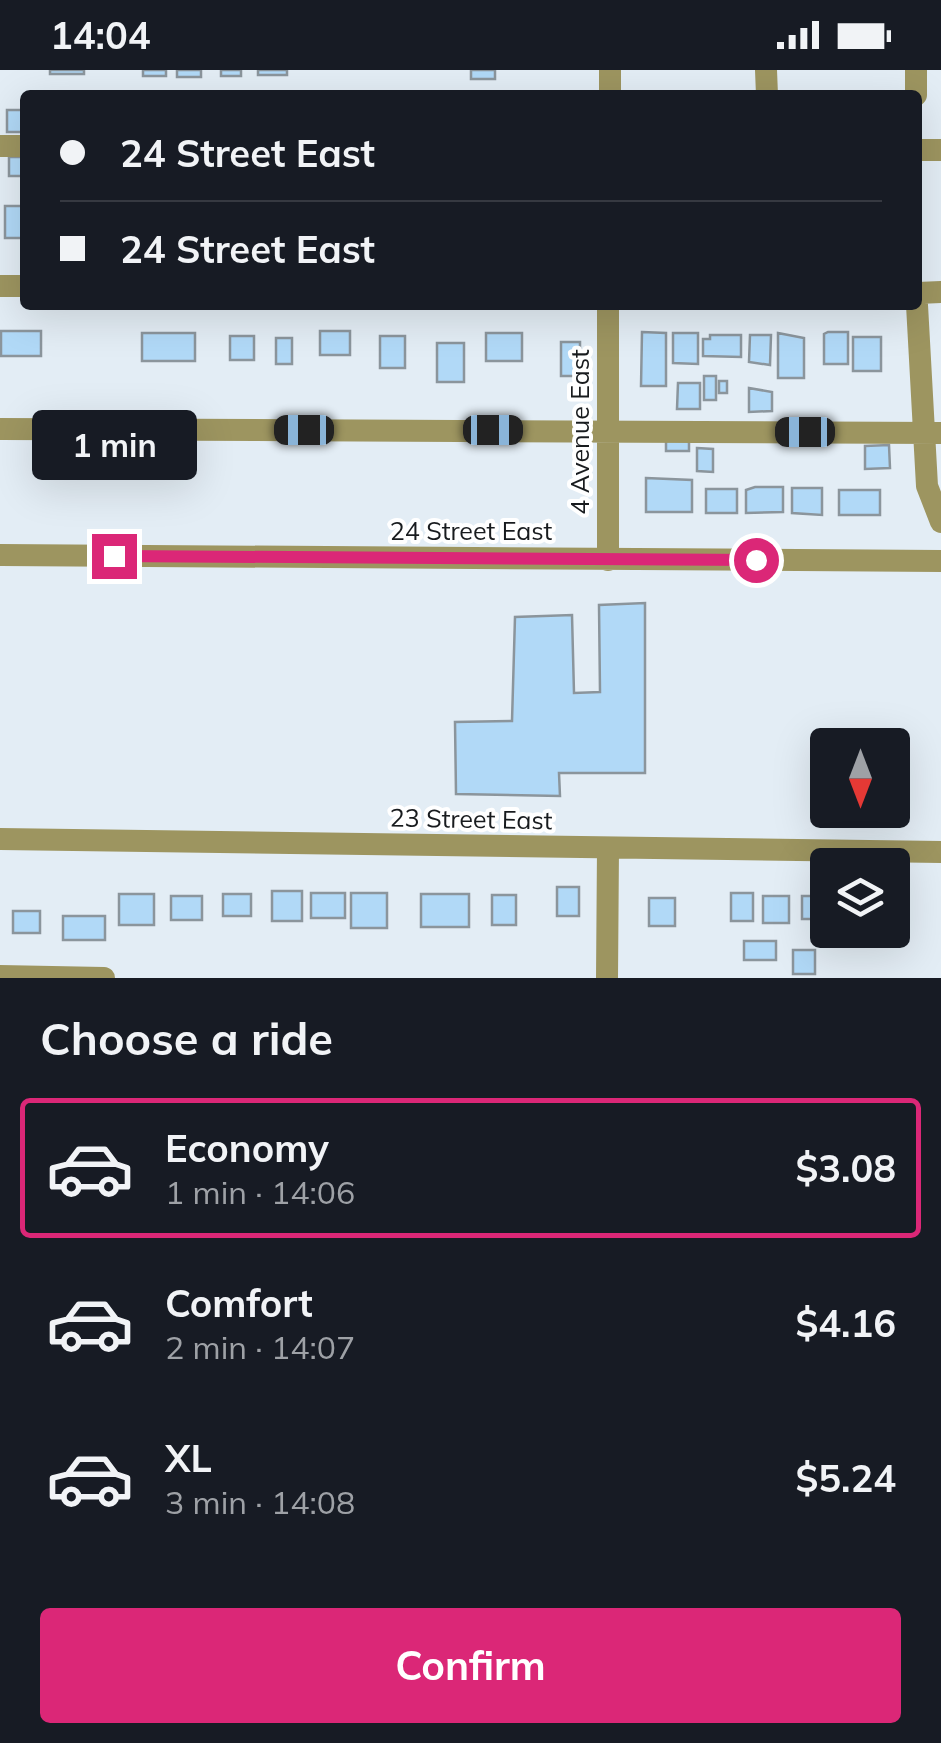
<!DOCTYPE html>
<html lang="en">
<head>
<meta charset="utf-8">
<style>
  body { margin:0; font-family:Mulish,sans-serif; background:#20242c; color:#f1f3f6; height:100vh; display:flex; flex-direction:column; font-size:38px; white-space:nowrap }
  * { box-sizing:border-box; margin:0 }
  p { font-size:32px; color:#9ea1a6 }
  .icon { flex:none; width:55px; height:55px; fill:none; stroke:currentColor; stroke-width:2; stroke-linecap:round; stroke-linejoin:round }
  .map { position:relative; height:908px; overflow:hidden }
  .side { display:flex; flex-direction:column; background:#171b24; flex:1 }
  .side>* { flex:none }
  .top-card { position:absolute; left:20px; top:20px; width:902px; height:220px; border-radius:10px; box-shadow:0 10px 40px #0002; display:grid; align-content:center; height:220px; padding:0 40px; background:#171b24 }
  .needle { width:65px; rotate:180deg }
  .buttons { position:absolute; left:810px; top:658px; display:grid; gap:20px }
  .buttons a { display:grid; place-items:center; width:100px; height:100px; border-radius:10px; background:#171b24; box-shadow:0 10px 40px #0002; font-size:50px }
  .end { position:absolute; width:45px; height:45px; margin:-22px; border:12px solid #db2777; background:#fff; box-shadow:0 0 0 5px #fff }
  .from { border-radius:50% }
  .bubble { position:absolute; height:70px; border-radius:10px; background:#171b24; box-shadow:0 10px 40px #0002; font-size:32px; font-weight:700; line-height:70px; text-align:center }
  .car { position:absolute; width:30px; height:60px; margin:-30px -15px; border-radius:12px; box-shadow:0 0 8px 2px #0007; background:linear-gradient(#222 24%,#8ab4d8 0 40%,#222 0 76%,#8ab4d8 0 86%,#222 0) }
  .top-card b { display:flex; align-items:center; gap:35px; height:95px; font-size:38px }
  .top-card b+b { border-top:2px solid #363941 }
  .top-card i { width:25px; height:25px; background:#f1f3f6 }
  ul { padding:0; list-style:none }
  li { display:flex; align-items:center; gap:30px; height:140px; margin:0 20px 15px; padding:0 20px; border:5px solid transparent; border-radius:10px }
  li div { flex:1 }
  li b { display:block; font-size:38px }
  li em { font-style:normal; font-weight:700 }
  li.current { border-color:#db2777 }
  li>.icon { width:90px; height:90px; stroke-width:1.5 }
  h2 { padding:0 40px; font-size:45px; line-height:120px }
  .primary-button { display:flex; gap:20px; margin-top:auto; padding:20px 40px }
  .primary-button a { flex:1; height:115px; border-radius:10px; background:#db2777; color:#fff; font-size:40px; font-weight:700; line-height:115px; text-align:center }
  .status { display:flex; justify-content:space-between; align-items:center; height:70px; padding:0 50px; background:#171b24; direction:ltr }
  .status svg { height:28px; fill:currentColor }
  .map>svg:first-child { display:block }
</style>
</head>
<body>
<div class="status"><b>14:04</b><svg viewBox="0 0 49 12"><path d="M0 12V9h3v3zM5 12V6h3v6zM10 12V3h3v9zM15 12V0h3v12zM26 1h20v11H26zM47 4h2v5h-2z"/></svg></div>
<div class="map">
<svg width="941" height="908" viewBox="0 0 941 908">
  <rect width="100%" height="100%" fill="#e3edf5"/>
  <!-- building -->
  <path fill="#b1d9f7" stroke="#8b959c" stroke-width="2.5" d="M50 0H84V4H50Z
    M143 0H166V6H143Z
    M177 0H201V7H177Z
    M221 0H241V6H221Z
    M258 0H287V5H258Z
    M471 0H495V9H471Z
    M7 40H25V62H7Z
    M9 87H25V106H9Z
    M5 136H25V168H5Z
    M1 261H41V286H1Z
    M320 261H350V285H320Z
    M642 262 666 263V316H641Z
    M828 262H848V294H824V264Z
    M142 263H195V291H142Z
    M486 263H522V291H486Z
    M673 263H698V294L673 293Z
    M778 263 804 268V308H778Z
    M710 265H741V287L703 286V269H710Z
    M750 265H771L770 295 749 292Z
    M230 266H254V290H230Z
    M380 266H405V298H380Z
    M853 267H881V301H853Z
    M276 268H292V294H276Z
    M561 272H580V306H561Z
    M437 273H464V312H437Z
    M704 306H716V330H704Z
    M719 311H727V323H719Z
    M678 313H700V339H677Z
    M749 318 772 322V341L749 342Z
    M666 366H689V381H666Z
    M889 375 890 398 865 399V376Z
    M697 378 713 379V402L697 401Z
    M646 408 692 410V442H646Z
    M755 417H783V442L746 443V420Z
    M792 418H822V445L792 443Z
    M706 419H737V443H706Z
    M839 420H880V445H839Z
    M645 533V703H559L560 726 456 724 455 652 512 651 515 547 572 545 574 623 600 622 599 535Z
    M557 817H579V846H557Z
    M272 821H302V851H272Z
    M311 823H345V848H311Z
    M351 823H387V858H351Z
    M731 823H753V851H731Z
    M119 824H154V855H119Z
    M223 824H251V846H223Z
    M421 824H469V857H421Z
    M492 825H516V855H492Z
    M171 826H202V850H171Z
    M763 826H789V853H763Z
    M802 826H828V849H802Z
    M649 828H675V856H649Z
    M13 841H40V863H13Z
    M63 846H105V870H63Z
    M744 871H776V890H744Z
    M793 880H815V904H793Z"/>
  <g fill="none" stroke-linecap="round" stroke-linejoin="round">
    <!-- minor -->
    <path stroke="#9d9560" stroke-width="22" d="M766 0 767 25
      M610 25V0
      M916 25V0
      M0 76H25
      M918 80H941
      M0 216H25
      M918 223 941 222
      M608 235V490
      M917 235 927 416 941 452
      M0 359 941 363
      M0 485 941 491
      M0 769 941 782
      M0 906 104 908
      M607 908 608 778"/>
  </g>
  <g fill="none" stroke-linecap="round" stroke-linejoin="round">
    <!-- route -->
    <path stroke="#db2777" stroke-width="12" d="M114 486 756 490"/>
  </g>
  <g text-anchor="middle" stroke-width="8" stroke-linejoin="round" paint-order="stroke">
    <!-- street labels -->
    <g font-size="25" fill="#181b1e" stroke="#fff">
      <text transform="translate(580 362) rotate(-90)" y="9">4 Avenue East</text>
      <text x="471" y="470">24 Street East</text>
      <text transform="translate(471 749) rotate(1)" y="9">23 Street East</text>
    </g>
  </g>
</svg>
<div class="buttons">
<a><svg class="needle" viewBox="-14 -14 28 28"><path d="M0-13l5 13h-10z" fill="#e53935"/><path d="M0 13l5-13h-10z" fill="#9ea1a6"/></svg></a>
<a><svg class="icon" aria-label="layers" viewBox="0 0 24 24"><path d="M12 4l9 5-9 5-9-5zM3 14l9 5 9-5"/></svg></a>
</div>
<i class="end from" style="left:756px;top:490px"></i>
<i class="end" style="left:114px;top:486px"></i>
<div class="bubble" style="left:32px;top:340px;width:165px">1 min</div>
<i class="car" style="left:304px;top:360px;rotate:270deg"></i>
<i class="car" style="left:493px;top:360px;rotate:90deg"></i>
<i class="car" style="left:805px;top:362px;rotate:270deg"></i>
<div class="top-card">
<b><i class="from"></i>24 Street East</b>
<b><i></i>24 Street East</b>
</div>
</div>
<section class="side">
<h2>Choose a ride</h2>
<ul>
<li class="current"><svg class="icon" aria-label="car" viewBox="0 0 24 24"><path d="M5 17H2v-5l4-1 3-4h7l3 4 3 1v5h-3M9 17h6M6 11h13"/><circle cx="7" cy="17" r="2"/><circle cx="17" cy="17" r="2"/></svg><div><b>Economy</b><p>1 min · 14:06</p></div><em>$3.08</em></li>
<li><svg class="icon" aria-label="car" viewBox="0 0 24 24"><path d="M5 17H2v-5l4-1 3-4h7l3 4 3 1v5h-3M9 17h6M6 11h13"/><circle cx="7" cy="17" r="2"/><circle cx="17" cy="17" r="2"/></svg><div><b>Comfort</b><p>2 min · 14:07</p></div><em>$4.16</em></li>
<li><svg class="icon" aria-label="car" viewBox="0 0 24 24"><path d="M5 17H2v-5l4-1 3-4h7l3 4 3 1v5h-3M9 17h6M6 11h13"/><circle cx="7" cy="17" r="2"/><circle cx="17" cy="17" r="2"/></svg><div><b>XL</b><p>3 min · 14:08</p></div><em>$5.24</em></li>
</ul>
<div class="primary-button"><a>Confirm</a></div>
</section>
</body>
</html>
